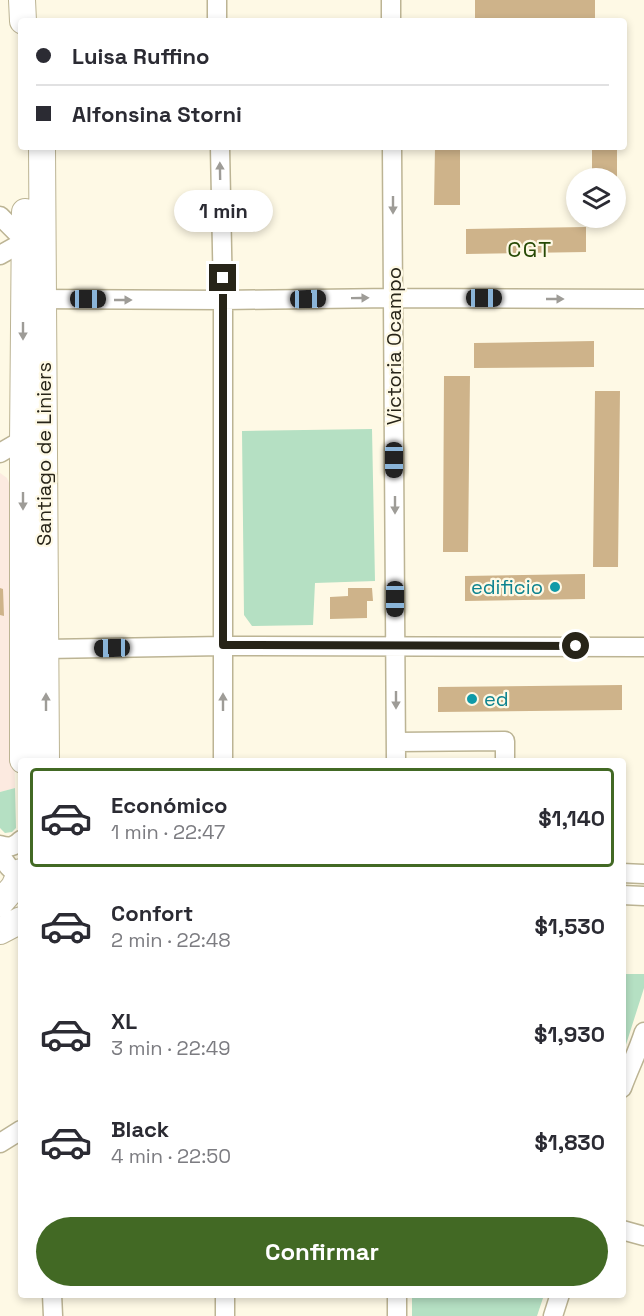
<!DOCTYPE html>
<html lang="es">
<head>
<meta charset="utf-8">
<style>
  body { margin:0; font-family:"Space Grotesk",sans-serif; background:#f7f7f7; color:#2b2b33; height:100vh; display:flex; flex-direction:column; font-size:22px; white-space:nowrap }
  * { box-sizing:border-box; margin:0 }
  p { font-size:20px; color:#7c7c81 }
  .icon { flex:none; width:33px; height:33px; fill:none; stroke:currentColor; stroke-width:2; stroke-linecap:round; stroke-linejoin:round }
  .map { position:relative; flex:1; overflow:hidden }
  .sheet { position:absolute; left:18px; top:758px; width:608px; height:540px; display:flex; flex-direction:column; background:#fff; border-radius:6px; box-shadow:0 3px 9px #0003 }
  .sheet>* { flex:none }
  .hud { position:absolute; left:18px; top:18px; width:609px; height:132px; border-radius:6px; box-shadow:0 3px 9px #0003; display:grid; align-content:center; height:132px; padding:0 18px; background:#fff }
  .tools { position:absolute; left:566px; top:168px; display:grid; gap:12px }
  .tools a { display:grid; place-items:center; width:60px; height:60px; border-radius:50%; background:#fff; box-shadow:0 3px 9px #0003; font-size:30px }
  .end { position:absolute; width:27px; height:27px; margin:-14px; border:8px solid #272418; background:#fff; box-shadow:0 0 0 3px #fff }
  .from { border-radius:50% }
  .bubble { position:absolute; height:42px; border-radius:21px; background:#fff; box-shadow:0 3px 9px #0003; font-size:20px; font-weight:700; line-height:42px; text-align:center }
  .car { position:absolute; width:18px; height:36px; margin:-18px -9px; border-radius:8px; box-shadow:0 0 4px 2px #0007; background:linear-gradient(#222 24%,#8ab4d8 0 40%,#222 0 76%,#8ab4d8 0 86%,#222 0) }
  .hud b { display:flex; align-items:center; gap:21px; height:57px; font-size:22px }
  .hud b+b { border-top:2px solid #e1e1e2 }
  .hud i { width:15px; height:15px; background:#2b2b33 }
  ul { padding:10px 0 0; list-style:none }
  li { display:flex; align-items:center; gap:18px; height:99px; margin:0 12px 9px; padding:0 6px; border:3px solid transparent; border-radius:6px }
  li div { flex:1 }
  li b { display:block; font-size:22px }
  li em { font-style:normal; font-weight:700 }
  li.on { border-color:#426924 }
  li>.icon { width:54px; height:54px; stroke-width:1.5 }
  .cta { display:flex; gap:12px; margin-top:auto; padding:12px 18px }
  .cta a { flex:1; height:69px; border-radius:36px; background:#426924; color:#fff; font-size:24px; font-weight:700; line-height:69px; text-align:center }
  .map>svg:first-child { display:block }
</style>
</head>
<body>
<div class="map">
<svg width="644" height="1316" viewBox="0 0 644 1316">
  <rect width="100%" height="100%" fill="#fef9e5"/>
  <!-- education -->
  <path fill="#fceae0" d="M0 473 7 478 9 483 15 788 0 792Z"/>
  <!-- green -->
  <path fill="#b5e0c3" d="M372 429 375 581 315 583 313 625 252 626 244 615 242 431Z
    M15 788 16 828 12 832 5 833 0 828V792Z
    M622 974H644V988L623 1054Z
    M412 1295V1294L544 1295 537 1316H412Z"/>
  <!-- building -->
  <path fill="#ceb38a" d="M475 0H595V19L475 21Z
    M435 147H460V205H434Z
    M592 147H617V178H592Z
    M586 227V252L466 254V229Z
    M594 341V367L474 368V343Z
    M444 376H470L468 552H443Z
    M595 391H620L618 567H593Z
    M585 574V599L465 601V576Z
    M0 588 3 589 4 616 0 615Z
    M348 588H372L373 601H367V618L330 619V597L348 596Z
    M622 685V710L438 712V687Z"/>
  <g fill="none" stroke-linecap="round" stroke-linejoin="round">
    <defs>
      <path id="street" d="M217 0V21
        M391 0V21
        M220 147 223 300V760
        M392 147 396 760
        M0 216 25 241
        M0 255 25 241H33
        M31 299 223 300 393 298 644 299
        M0 453 17 443H31
        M34 648 46 649 223 646 644 647
        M396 742 505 741V760
        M0 845C9 848 14 847 21 840
        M0 854C6 864 11 871 21 877
        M622 873 644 874
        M622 895 644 896
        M622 1088C629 1069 638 1051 644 1032
        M0 1143 21 1130
        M622 1230 644 1236
        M52 1294 53 1316
        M225 1294V1316
        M397 1294V1316
        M553 1316 560 1294"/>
      <path id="secondary" d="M22 0 23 21
        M42 147 46 760
        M23 760V443L25 212
        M0 903 14 887 21 872
        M0 931 21 920"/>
    </defs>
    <!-- street casing -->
    <use href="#street" stroke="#bcb494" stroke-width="21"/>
    <!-- secondary casing -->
    <use href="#secondary" stroke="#bcb494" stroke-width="28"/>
    <!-- street -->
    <use href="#street" stroke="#fff" stroke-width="18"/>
    <!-- secondary -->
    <use href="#secondary" stroke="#fff" stroke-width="26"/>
  </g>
  <!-- one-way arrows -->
  <defs><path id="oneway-solid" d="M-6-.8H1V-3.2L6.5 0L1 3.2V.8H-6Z" transform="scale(1.5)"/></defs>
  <g fill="#9e9c97">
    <use href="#oneway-solid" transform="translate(220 171) rotate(-91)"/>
    <use href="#oneway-solid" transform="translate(393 205) rotate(90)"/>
    <use href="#oneway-solid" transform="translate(360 298) rotate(-1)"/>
    <use href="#oneway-solid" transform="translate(555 299)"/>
    <use href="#oneway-solid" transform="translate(123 300)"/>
    <use href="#oneway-solid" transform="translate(23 331) rotate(90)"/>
    <use href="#oneway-solid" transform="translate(23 501) rotate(90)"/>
    <use href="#oneway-solid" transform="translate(395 505) rotate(90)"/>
    <use href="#oneway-solid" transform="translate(396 700) rotate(90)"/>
    <use href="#oneway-solid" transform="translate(46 702) rotate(-90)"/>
    <use href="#oneway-solid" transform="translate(223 702) rotate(-90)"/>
  </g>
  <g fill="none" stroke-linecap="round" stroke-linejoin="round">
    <!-- route -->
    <path stroke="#272418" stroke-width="8" d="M223 278V645L576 646"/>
  </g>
  <!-- markers -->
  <g fill="#0f9aa8" stroke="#fef9e5" stroke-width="2">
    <circle cx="555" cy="587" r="6"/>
    <circle cx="472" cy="699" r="6"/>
  </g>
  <g text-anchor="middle" stroke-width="4.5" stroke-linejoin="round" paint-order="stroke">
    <!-- street labels -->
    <g font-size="20" fill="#272418" stroke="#fef9e5">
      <text transform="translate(394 346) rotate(-90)" y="7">Victoria Ocampo</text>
      <text transform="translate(44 454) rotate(-90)" y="7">Santiago de Liniers</text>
    </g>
    <!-- culture labels -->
    <g font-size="20" fill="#0d838f" stroke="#fef9e5" text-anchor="end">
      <text x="543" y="594">edificio</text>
      <text x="484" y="706" text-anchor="start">ed</text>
    </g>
    <!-- quarter labels -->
    <g font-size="22" letter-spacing="1.5" fill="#264905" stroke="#fef9e5">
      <text x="530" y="257">CGT</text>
    </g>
  </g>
</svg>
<div class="tools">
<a><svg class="icon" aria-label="layers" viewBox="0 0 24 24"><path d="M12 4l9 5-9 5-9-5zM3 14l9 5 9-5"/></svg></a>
</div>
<i class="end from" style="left:576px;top:646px"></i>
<i class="end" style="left:223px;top:278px"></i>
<div class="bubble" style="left:174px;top:190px;width:99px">1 min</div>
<i class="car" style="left:484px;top:298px;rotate:90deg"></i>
<i class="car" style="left:88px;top:299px;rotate:90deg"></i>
<i class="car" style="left:308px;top:299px;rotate:89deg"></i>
<i class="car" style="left:394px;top:460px;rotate:180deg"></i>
<i class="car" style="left:395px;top:599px;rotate:180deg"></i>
<i class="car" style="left:112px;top:648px;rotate:269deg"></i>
<div class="hud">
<b><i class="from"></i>Luisa Ruffino</b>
<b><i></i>Alfonsina Storni</b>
</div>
<section class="sheet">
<ul>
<li class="on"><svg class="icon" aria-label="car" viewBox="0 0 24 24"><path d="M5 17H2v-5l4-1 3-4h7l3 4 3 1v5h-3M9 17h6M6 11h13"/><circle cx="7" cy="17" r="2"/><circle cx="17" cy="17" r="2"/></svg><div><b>Económico</b><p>1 min · 22:47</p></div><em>$1,140</em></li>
<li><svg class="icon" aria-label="car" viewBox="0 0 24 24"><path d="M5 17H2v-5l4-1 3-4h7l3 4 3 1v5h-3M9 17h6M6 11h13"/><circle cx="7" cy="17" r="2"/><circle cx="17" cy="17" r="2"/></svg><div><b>Confort</b><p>2 min · 22:48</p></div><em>$1,530</em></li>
<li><svg class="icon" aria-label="car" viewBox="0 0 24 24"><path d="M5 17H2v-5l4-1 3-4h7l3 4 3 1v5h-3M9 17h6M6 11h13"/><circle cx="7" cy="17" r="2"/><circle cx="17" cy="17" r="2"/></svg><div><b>XL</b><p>3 min · 22:49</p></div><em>$1,930</em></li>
<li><svg class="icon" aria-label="car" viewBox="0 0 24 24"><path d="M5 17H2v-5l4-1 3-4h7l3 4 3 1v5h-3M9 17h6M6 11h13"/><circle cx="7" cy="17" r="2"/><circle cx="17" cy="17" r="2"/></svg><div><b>Black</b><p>4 min · 22:50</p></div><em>$1,830</em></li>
</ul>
<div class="cta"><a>Confirmar</a></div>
</section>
</div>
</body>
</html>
